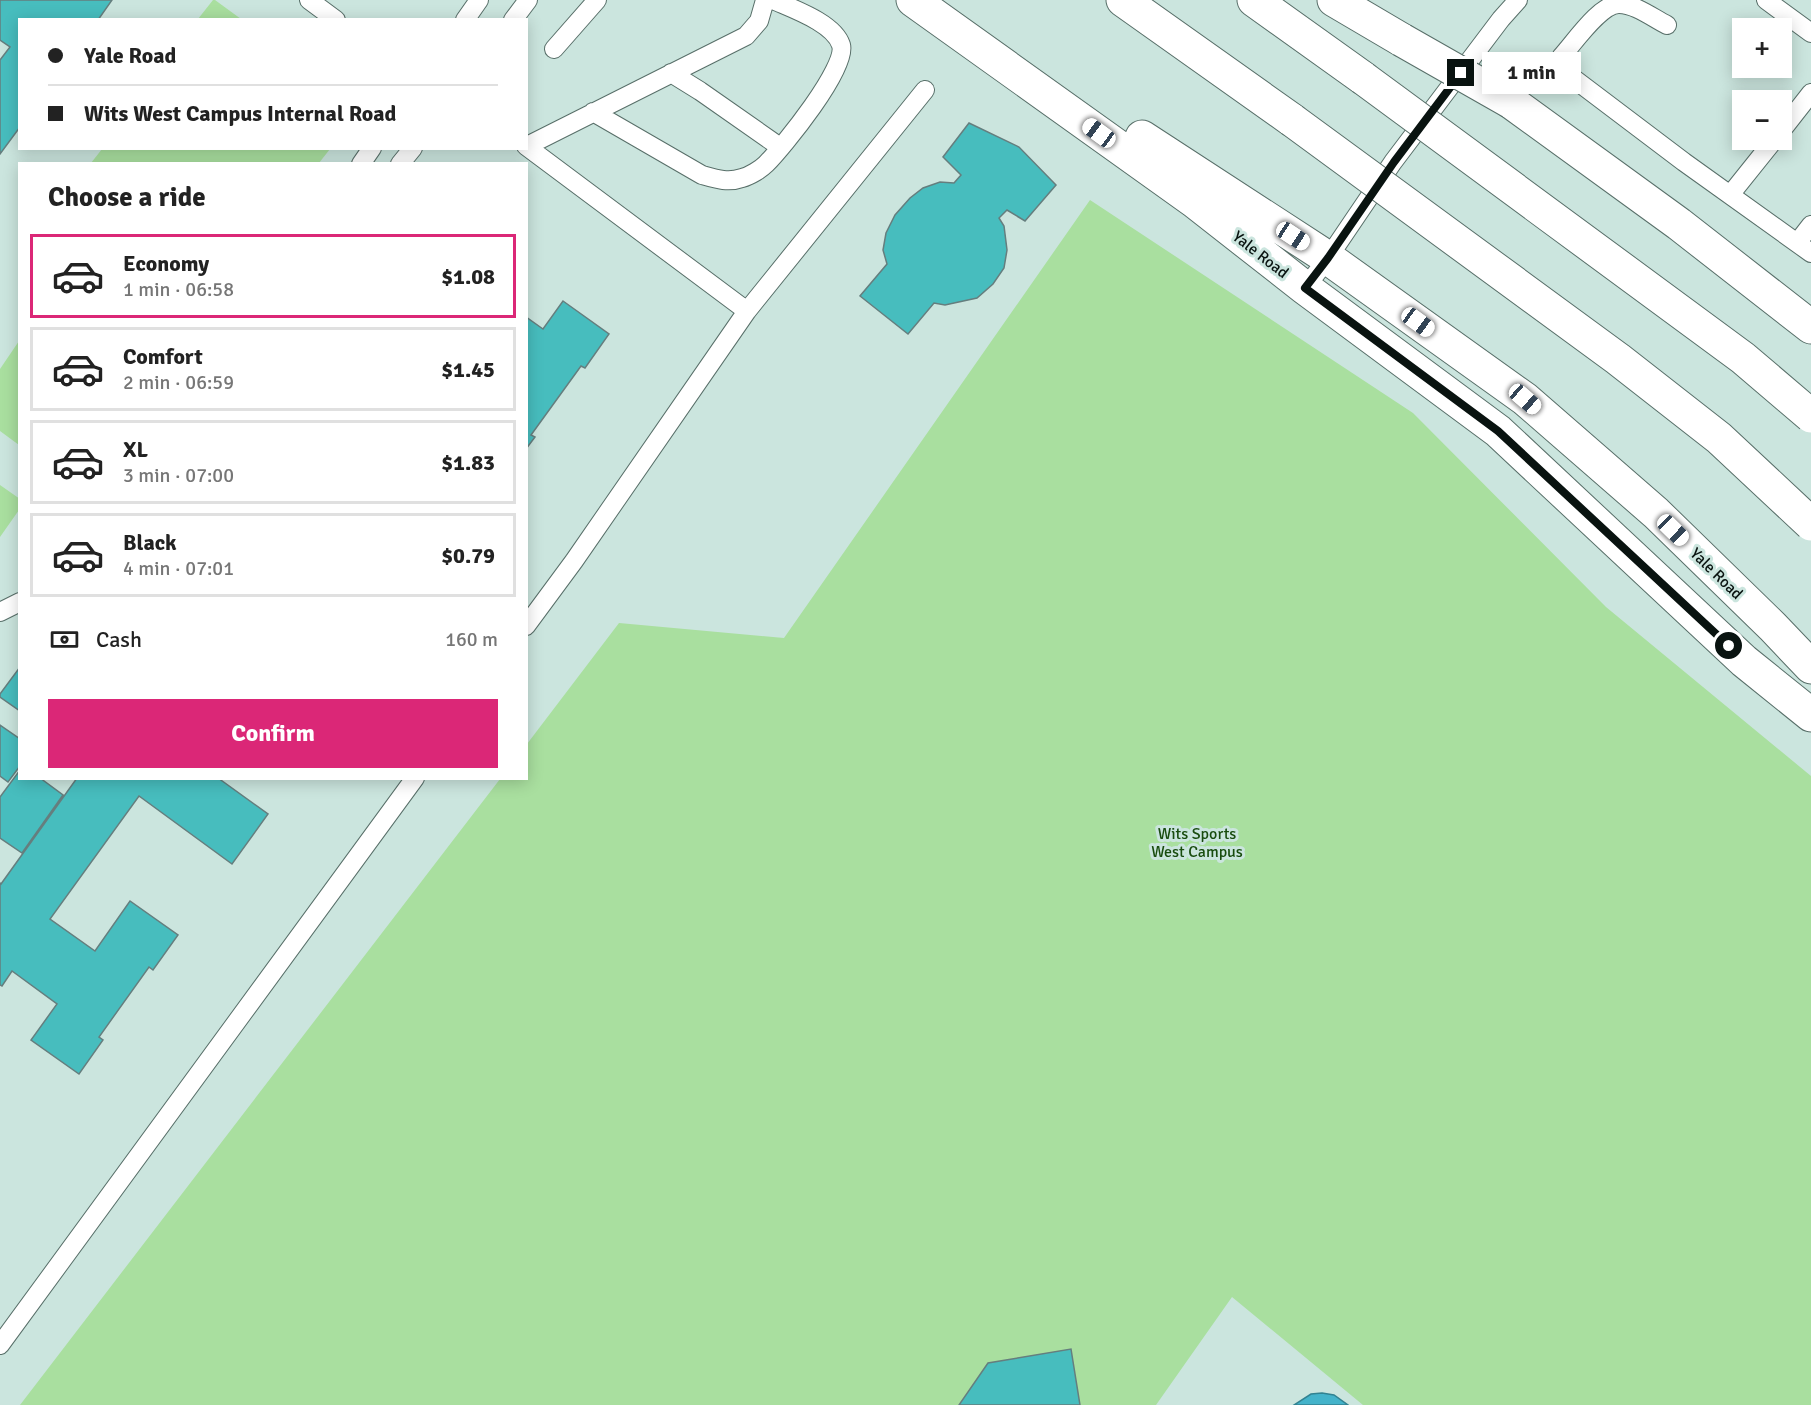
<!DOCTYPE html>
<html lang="en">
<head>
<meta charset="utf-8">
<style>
  body { margin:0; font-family:Signika,sans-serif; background:#f2f2f2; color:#222; height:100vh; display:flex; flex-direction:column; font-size:22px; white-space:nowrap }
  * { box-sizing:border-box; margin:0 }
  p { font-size:20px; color:#767676 }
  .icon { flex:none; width:33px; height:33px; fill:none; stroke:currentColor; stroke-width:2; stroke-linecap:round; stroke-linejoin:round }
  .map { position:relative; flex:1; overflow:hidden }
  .drawer { position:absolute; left:18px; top:162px; width:510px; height:618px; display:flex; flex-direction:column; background:#fff; border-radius:0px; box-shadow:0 3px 15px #0003 }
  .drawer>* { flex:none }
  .banner { position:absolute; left:18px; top:18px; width:510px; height:132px; border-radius:0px; box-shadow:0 3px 15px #0003; display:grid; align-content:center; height:132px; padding:0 30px; background:#fff }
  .tools { position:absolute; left:1732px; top:18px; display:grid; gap:12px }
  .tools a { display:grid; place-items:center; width:60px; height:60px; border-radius:0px; background:#fff; box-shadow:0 3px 15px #0003; font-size:30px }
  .end { position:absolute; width:27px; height:27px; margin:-14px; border:8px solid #091310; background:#fff; box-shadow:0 0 0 3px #fff }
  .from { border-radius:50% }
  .bubble { position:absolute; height:42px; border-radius:0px; background:#fff; box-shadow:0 3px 15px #0003; font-size:20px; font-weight:800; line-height:42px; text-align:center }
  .car { position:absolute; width:18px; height:36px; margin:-18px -9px; border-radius:8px; box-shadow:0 0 4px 2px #0007; background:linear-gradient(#fff 24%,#345 0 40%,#fff 0 76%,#345 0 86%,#fff 0) }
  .banner b { display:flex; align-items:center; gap:21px; height:57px; font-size:22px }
  .banner b+b { border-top:2px solid #e0e0e0 }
  .banner i { width:15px; height:15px; background:#222 }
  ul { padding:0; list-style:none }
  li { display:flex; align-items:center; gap:18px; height:84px; margin:0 12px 9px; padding:0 18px; border:3px solid #e0e0e0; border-radius:0px }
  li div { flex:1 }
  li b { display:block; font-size:22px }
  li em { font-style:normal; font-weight:800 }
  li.on { border-color:#db2777 }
  li>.icon { width:54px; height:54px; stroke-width:1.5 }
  h2 { padding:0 30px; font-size:27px; line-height:72px }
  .pay { display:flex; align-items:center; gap:15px; height:66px; padding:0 30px; font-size:22px }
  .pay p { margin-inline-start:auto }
  .action { display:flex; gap:12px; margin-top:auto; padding:12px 30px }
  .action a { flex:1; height:69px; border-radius:0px; background:#db2777; color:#fff; font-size:24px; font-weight:800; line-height:69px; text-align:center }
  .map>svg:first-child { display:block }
</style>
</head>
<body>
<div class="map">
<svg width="1811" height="1405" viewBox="0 0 1811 1405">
  <rect width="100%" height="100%" fill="#cbe5de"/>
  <!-- green -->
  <path fill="#a9df9f" d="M213 0H215L241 19H198Z
    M102 149V148L330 149 319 163H91Z
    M1090 200 1413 413 1606 607 1811 776V1405H1363L1232 1297 1156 1405H20L500 779 526 778 527 744 619 623 784 638Z
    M19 341 20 445H19L0 431V369Z
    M0 485 20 499 19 510 0 537Z"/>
  <!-- water -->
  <path fill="#44b3ca" stroke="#328392" stroke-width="1.5" d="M1322 1393 1334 1395 1348 1405H1294L1311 1394Z"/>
  <!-- building -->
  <path fill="#47bdbe" stroke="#657e7e" stroke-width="1.5" d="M0 0H112L98 20H20V127L0 154V60L10 47 0 40Z
    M969 123 1019 147 1056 185 1025 221 1007 210 999 218 1004 226 1007 250 1004 268 993 284 977 298 945 305 934 303 908 334 860 296 887 264 883 250 886 233 895 215 910 198 923 188 940 182 954 183 961 175 943 157Z
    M563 301 609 334 585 368 581 366 531 435 535 437 526 449V317L543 329Z
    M20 667V711L0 697V694Z
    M0 725 20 739V766L8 782 0 776Z
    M20 770V778H40L63 795 22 853 0 838V797Z
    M77 778H218L268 814 232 864 139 796 50 919 95 951 130 901 178 935 153 970 149 967 99 1037 103 1040 79 1074 31 1040 57 1004 12 971 2 986 0 985V883L1 884Z
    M1071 1349 1080 1405H959L988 1363Z"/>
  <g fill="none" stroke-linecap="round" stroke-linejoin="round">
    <defs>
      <path id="lane" d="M309 0 336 20
        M1766 0 1811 33
        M465 20 479 0
        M513 20 528 0
        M1667 25C1653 18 1635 4 1619 4 1600 4 1574 43 1561 57V65L1565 72 1684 162 1811 253
        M554 49 597 0
        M671 73 700 91 780 147
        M593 112 702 175C716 179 728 183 742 178 750 176 761 169 766 164 783 147 848 67 841 45 834 23 793 9 773 0
        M1782 130 1811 93
        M526 146 747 311
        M527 146 746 36 759 21 765 0
        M361 164 372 148
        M400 164 413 148
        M1730 195 1774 140
        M1797 243 1811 225
        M1305 288 1328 258 1393 162 1501 19 1518 0
        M0 612 20 602
        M526 626 574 561 747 311 925 90
        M0 1345 415 778"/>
      <path id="street" d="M913 0 1194 201 1305 288 1498 431 1744 661 1811 715
        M1142 137 1328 258 1525 399 1656 513 1773 627 1811 667"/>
      <path id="highway" d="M1123 0 1292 120
        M1254 0 1363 78
        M1334 0 1402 40
        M1511 102 1679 224 1811 327"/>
    </defs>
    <!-- lane casing -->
    <use href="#lane" stroke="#586f69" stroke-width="20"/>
    <!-- street casing -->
    <use href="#street" stroke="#586f69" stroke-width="35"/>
    <!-- highway casing -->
    <use href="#highway" stroke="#586f69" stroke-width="35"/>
    <!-- lane -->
    <use href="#lane" stroke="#fff" stroke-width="18"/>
    <!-- street -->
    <use href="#street" stroke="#fff" stroke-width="33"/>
    <!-- highway -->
    <use href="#highway" stroke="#fff" stroke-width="33"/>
    <defs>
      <path id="highway-bridge" d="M1402 40 1511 102
        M1363 78 1743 358 1811 416
        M1292 120 1618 359 1719 438 1811 524"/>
    </defs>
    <!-- highway-bridge casing -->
    <use href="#highway-bridge" stroke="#586f69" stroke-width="35" stroke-linecap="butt"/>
    <!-- highway-bridge -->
    <use href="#highway-bridge" stroke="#fff" stroke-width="33"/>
  </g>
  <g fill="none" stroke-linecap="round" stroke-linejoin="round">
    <!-- route -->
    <path stroke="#091310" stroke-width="8" d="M1461 73 1394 162 1328 258 1305 288 1498 431 1729 646"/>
  </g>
  <g text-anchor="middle" stroke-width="6" stroke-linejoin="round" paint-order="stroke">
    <!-- street labels -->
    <g font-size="16" fill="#091310" stroke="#cbe5de">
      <text transform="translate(1261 254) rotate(38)" y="6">Yale Road</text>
      <text transform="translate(1717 573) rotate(44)" y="6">Yale Road</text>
    </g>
    <!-- park labels -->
    <g font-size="16" fill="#184c0e" stroke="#cbe5de">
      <text x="1197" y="839">Wits Sports<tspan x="1197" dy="18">West Campus</tspan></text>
    </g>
  </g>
</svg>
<div class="tools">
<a>+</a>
<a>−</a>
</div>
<i class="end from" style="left:1729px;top:646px"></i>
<i class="end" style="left:1461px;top:73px"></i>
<div class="bubble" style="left:1482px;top:52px;width:99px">1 min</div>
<i class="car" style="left:1099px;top:133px;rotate:306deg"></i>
<i class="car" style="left:1293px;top:236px;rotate:123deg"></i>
<i class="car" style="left:1418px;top:322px;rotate:126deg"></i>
<i class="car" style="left:1525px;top:399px;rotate:131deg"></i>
<i class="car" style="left:1673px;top:530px;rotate:134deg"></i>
<div class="banner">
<b><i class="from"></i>Yale Road</b>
<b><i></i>Wits West Campus Internal Road</b>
</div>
<section class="drawer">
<h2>Choose a ride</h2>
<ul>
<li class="on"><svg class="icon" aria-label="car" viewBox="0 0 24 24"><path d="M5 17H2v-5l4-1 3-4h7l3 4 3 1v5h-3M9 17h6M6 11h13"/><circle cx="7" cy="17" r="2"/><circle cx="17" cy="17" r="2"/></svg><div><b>Economy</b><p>1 min · 06:58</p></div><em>$1.08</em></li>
<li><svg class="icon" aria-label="car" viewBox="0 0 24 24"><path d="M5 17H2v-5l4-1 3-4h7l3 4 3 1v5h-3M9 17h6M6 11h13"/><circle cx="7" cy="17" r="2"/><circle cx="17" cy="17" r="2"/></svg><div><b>Comfort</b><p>2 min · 06:59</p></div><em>$1.45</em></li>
<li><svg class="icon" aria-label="car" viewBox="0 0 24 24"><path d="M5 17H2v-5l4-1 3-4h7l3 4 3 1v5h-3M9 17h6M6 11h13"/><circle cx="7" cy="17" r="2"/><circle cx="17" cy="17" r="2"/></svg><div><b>XL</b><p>3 min · 07:00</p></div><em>$1.83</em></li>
<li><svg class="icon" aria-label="car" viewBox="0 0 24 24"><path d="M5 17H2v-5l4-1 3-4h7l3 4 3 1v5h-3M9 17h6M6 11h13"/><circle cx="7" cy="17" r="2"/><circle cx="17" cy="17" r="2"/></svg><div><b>Black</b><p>4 min · 07:01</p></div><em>$0.79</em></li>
</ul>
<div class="pay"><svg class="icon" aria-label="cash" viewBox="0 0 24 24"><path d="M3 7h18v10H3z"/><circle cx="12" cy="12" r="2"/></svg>Cash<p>160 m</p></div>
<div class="action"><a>Confirm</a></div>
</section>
</div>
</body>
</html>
